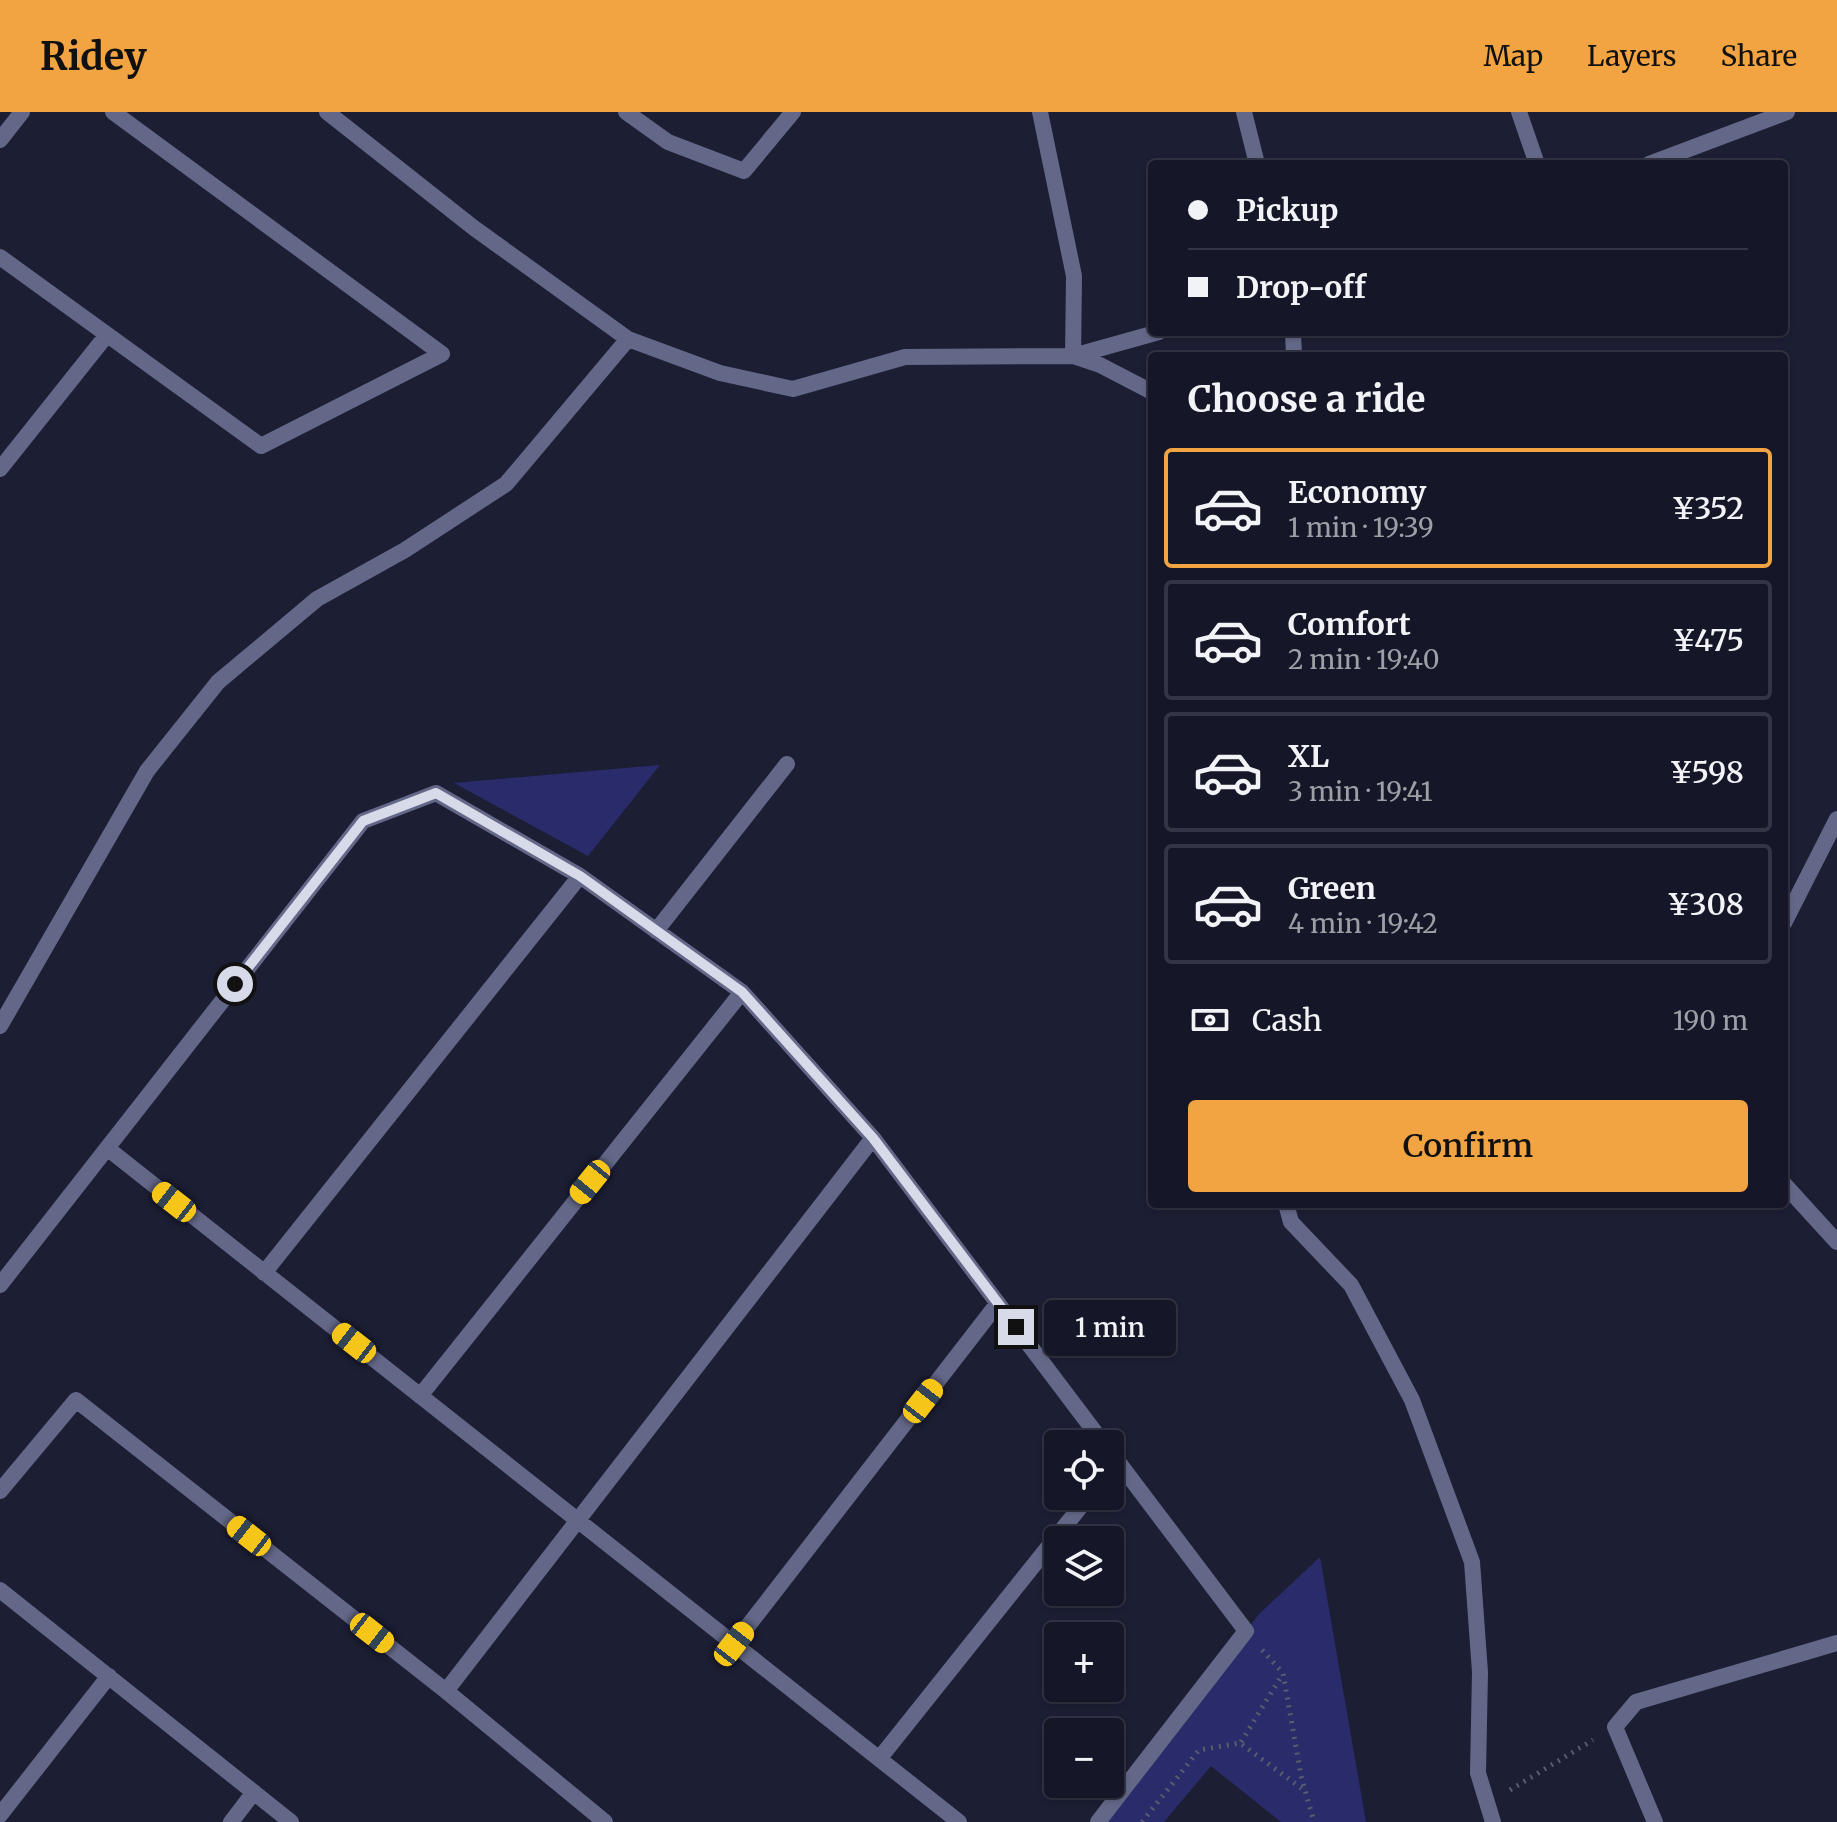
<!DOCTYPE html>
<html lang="en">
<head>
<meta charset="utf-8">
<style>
  body { margin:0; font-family:Merriweather,serif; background:#222333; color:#f1f3f6; height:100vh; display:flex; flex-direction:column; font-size:30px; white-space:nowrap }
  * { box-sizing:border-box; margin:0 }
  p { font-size:26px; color:#9d9fa7 }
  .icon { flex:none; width:44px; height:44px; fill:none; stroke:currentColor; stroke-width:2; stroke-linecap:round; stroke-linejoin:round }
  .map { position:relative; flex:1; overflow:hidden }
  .details { position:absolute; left:1148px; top:240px; width:640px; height:856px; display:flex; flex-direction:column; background:#151627; border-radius:8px; box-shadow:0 2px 6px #0004,0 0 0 2px #343544 }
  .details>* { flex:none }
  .hud { position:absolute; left:1148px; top:48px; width:640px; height:176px; border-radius:8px; box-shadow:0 2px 6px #0004,0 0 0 2px #343544; display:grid; align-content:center; height:176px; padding:0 40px; background:#151627 }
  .fabs { position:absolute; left:1044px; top:1318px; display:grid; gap:16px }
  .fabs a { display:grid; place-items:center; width:80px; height:80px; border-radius:8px; background:#151627; box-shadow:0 2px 6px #0004,0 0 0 2px #343544; font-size:40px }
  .end { position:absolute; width:36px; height:36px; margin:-18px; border:10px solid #d7dae9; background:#111; box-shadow:0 0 0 4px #111 }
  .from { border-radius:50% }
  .bubble { position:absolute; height:56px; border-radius:8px; background:#151627; box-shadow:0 2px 6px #0004,0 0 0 2px #343544; font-size:26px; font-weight:600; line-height:56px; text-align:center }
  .car { position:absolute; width:24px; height:48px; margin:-24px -12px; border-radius:10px; box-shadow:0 0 6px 2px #0007; background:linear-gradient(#f5c518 24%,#345 0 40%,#f5c518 0 76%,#345 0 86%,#f5c518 0) }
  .hud b { display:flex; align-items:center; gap:28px; height:76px; font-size:30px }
  .hud b+b { border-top:2px solid #343544 }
  .hud i { width:20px; height:20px; background:#f1f3f6 }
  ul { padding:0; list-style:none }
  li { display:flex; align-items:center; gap:24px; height:120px; margin:0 16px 12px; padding:0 24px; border:4px solid #343544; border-radius:8px }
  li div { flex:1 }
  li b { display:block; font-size:30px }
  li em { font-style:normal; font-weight:600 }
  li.on { border-color:#f3a442 }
  li>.icon { width:72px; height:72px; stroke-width:1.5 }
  h2 { padding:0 40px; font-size:36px; line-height:96px }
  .pay { display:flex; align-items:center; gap:20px; height:88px; padding:0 40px; font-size:30px }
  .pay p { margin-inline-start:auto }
  .primary-button { display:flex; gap:16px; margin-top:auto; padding:16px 40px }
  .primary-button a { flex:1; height:92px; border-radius:8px; background:#f3a442; color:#111; font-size:32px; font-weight:600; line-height:92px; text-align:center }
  header { display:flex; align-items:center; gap:48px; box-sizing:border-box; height:112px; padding:0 40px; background:#f3a442; color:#111 }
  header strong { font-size:38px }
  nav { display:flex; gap:44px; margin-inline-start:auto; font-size:28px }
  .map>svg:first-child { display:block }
</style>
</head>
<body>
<header>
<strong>Ridey</strong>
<nav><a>Map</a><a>Layers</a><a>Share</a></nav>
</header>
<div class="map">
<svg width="1837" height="1710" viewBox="0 0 1837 1710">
  <rect width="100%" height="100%" fill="#1c1e34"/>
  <!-- green -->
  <path fill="#2a2b6a" d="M660 653 588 744 454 671Z
    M1320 1445 1366 1710H1281L1211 1654 1164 1710H1098L1259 1502Z"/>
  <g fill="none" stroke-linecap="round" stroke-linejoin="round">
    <!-- path -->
    <path stroke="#595b6f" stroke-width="5" stroke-dasharray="2 6" stroke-linecap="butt" d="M1262 1538 1283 1561 1301 1664 1314 1710
      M1241 1630 1282 1563
      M1510 1678 1593 1628
      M1142 1710 1199 1638 1240 1631 1304 1678"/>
    <!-- street -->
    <path stroke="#646888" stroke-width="16" d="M327 0 474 116 628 227 720 261 793 277 905 245 1073 244 1100 253 1152 280
      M626 0 668 30 744 59 793 0
      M1040 0 1074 164 1073 244 1159 220
      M1244 0 1257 52
      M1519 0 1537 52
      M0 28 22 0
      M1649 52 1787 0
      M0 145 261 334 442 242 113 0
      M1293 220 1294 244
      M0 357 106 224
      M1784 811 1837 707
      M656 819 787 652
      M0 914 147 659 218 570 317 487 405 438 506 372 628 227
      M107 1036 959 1710
      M1784 1072 1837 1130
      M1286 1092 1291 1110 1351 1173 1412 1288 1472 1450 1480 1560 1478 1661 1493 1710
      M264 1161 580 764
      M0 1173 363 709 436 681 580 764 742 880 873 1026
      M420 1284 742 880
      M0 1379 76 1288 446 1579 605 1710
      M0 1478 291 1710
      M734 1532 998 1191
      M446 1579 873 1026 1104 1332
      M879 1647 1089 1384
      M0 1703 109 1564
      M231 1710 254 1680
      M1098 1710 1246 1519 1110 1339
      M1655 1710 1615 1615 1636 1590 1837 1531"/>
  </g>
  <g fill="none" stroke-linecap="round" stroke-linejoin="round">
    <!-- route -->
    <path stroke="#d7dae9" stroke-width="10" d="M235 872 363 709 436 681 580 764 742 880 873 1026 1016 1215"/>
  </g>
</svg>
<div class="fabs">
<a><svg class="icon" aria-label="locate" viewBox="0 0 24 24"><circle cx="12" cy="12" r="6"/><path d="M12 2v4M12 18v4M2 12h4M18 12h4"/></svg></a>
<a><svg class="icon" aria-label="layers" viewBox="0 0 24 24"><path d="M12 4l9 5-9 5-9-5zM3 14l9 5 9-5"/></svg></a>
<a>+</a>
<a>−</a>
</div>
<i class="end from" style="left:235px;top:872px"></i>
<i class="end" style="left:1016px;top:1215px"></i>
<div class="bubble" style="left:1044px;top:1188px;width:132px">1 min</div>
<i class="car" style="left:590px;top:1070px;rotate:219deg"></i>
<i class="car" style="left:174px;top:1090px;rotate:308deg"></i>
<i class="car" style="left:354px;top:1231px;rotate:308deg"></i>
<i class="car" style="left:923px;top:1289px;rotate:38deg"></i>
<i class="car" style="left:249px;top:1424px;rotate:308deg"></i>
<i class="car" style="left:372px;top:1521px;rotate:128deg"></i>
<i class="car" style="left:734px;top:1532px;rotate:38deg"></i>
<div class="hud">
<b><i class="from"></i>Pickup</b>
<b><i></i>Drop-off</b>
</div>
<section class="details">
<h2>Choose a ride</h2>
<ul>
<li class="on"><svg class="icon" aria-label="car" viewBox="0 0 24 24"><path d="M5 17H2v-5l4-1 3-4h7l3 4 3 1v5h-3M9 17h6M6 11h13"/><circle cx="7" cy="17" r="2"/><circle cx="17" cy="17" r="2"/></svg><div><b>Economy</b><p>1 min · 19:39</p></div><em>¥352</em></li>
<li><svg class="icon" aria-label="car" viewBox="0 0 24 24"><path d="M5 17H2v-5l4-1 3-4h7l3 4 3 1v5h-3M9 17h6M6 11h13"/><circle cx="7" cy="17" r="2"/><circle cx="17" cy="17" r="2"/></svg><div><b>Comfort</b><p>2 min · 19:40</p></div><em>¥475</em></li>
<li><svg class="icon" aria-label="car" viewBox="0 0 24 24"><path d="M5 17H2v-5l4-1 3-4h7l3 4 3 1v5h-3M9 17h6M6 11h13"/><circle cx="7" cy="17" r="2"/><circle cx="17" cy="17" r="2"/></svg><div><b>XL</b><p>3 min · 19:41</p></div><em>¥598</em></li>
<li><svg class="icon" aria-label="car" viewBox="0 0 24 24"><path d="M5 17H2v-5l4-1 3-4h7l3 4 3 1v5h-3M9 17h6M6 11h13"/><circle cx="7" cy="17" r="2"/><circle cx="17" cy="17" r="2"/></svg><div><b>Green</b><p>4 min · 19:42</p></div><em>¥308</em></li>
</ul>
<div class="pay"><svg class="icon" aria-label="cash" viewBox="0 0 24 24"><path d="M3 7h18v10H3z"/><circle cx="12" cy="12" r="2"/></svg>Cash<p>190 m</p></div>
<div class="primary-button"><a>Confirm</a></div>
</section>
</div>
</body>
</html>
